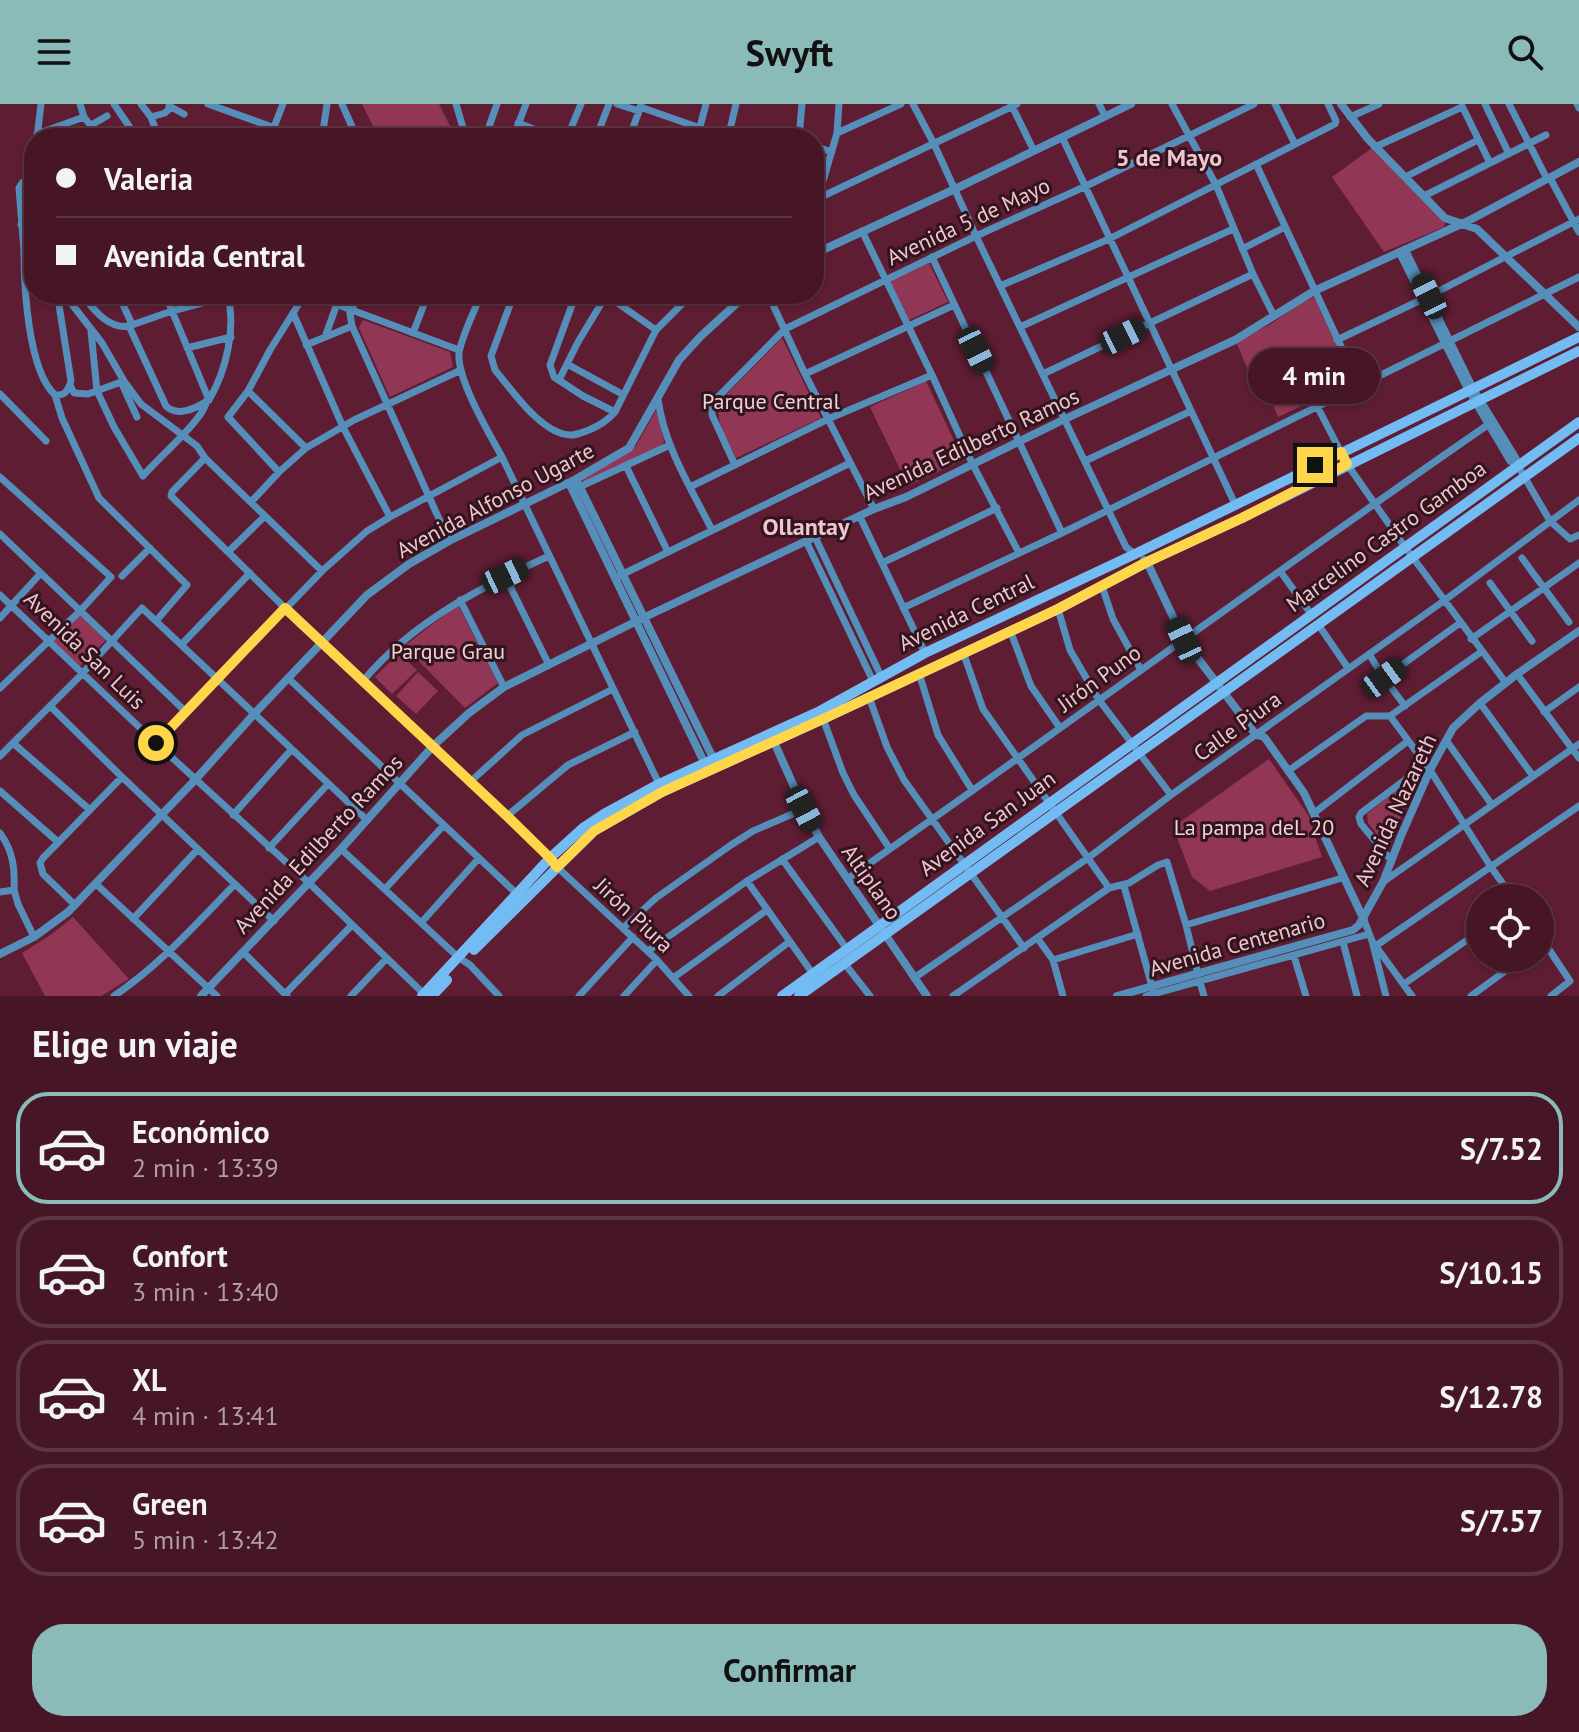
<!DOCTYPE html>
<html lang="es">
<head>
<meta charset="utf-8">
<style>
  body { margin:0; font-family:"PT Sans",sans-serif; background:#4d1f2e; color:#f1f3f6; height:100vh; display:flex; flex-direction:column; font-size:30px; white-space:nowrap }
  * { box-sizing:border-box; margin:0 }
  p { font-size:26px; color:#b09fa7 }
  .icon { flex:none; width:44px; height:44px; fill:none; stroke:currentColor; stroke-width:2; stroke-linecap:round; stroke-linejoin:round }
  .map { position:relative; height:892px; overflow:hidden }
  .drawer { display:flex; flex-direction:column; background:#461626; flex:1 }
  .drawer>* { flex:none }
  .hud { position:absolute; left:24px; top:24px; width:800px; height:176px; border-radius:32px; box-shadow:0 2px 6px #0004,0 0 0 2px #5e3543; display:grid; align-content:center; height:176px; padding:0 32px; background:#461626 }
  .tools { position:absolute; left:1466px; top:780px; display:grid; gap:16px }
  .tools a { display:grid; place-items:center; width:88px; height:88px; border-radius:50%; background:#461626; box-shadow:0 2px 6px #0004,0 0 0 2px #5e3543; font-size:40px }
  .end { position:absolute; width:36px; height:36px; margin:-18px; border:10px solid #ffd54a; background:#111; box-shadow:0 0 0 4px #111 }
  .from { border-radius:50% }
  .bubble { position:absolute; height:56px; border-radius:28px; background:#461626; box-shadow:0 2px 6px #0004,0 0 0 2px #5e3543; font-size:26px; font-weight:700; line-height:56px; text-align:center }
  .car { position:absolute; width:24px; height:48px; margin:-24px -12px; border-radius:10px; box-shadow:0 0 6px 2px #0007; background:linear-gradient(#222 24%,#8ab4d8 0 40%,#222 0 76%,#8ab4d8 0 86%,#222 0) }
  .hud b { display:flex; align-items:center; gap:28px; height:76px; font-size:30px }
  .hud b+b { border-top:2px solid #5e3543 }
  .hud i { width:20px; height:20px; background:#f1f3f6 }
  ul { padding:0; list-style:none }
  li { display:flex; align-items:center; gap:24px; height:112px; margin:0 16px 12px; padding:0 16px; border:4px solid #5e3543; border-radius:32px }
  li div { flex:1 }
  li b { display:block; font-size:30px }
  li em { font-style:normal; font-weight:700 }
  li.current { border-color:#8bbbb9 }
  li>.icon { width:72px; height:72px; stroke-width:1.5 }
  h2 { padding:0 32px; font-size:36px; line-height:96px }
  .primary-button { display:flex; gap:16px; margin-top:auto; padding:16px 32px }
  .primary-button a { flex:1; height:92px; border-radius:32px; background:#8bbbb9; color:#111; font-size:32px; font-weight:700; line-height:92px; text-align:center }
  header { display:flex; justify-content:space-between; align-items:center; height:104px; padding:0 32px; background:#8bbbb9; color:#111; font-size:36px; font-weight:700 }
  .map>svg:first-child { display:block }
</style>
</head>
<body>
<header><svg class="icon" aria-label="menu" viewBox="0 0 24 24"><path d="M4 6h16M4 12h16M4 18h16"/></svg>Swyft<svg class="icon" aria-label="search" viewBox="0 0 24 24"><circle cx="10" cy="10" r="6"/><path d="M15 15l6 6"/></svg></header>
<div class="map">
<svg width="1579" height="892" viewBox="0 0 1579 892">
  <rect width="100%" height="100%" fill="#5e1d33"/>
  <!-- green -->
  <path fill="#913755" d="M362 0H439L456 34H379Z
    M1372 44 1445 118 1444 123 1384 148 1332 73Z
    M929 159 948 198 907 217 888 178Z
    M1314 193 1352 274V278L1278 313 1266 284 1256 283 1254 280 1236 238 1271 220 1296 202Z
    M363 216 450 248 453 263 390 293 359 224Z
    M782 234 821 314 736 354C729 337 712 315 721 296Z
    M926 277 963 356 908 382 870 303Z
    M656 306 664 336 663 341 584 379 582 375 636 342Z
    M458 501 498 579 465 604 404 542Z
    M77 508 106 536 80 562 51 537Z
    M399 549 417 566 392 590 375 573Z
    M418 568 438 587 416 610 396 592Z
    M1269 655 1308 711 1322 753 1210 787 1192 773 1173 723Z
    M1416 670 1389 746 1368 719 1367 710Z
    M73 813 129 875 101 892H45L22 849 52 830Z"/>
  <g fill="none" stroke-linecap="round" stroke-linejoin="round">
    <!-- minor -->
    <path stroke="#548eb9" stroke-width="7" d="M80 0 84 13 100 34
      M114 0 137 34
      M141 0 151 13 155 24
      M208 0 303 34
      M342 0 357 34
      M456 0 466 34
      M617 0 639 7
      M913 0 934 40 976 132 1126 443 1135 450
      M1011 0 1034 47
      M1099 0 1105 12
      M1172 0 1216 81 1253 170 1274 212
      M1275 0 1295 40
      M1485 0 1509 50
      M1509 0 1547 75
      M1577 0 1579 4
      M169 2 184 10
      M1462 2 1490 59
      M640 3 700 24
      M151 13 165 9 170 4
      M1350 13 1379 0
      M518 19 557 34
      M274 23 283 0
      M837 29 901 0
      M37 30 84 13
      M1062 33 1235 400
      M37 34 41 0
      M94 34 91 21 107 12
      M322 34 327 0
      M485 34 497 0
      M513 34 526 0
      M567 34 581 0
      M596 34 609 0
      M629 34 641 2
      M697 34 706 0
      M728 34 736 0
      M799 34 802 0
      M814 42 832 48
      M1375 43 1462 3
      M1256 60 1359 281
      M1405 73 1478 36
      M1550 74 1579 128
      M1424 92 1546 31
      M819 94 1017 0
      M814 108 837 29 839 0
      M21 121 34 119
      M862 127 932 271 973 361 1019 449
      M34 145 24 147C24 183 28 266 55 291 65 292 68 287 71 277L59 201V190
      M1242 145 1285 123
      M1405 145 1473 284 1516 354 1518 362 1550 417 1570 435 1579 431
      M24 147 19 84 23 78 34 70
      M1399 148 1468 286 1510 357 1518 362
      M932 153 1062 429
      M1000 182 1109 135 1335 20 1336 17 1328 0
      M64 190 102 239 124 277 141 300 197 342 205 354 322 467
      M81 190C93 204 108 226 129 222L131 218 118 190
      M165 190 209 296
      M309 190 459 246
      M481 190C475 206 461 234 459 249 457 276 489 329 502 353L660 682
      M514 190 491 252 495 266C512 286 542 331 571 331 577 331 583 328 589 326 600 321 607 317 615 308L656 226 692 190
      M576 190 550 261 554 273 583 292 615 308
      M669 190 681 200
      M768 190 805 270 874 405
      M606 191 656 226
      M1429 192 1579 115
      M349 204 352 222 449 437
      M352 205 358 190
      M293 209 343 323 390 413
      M1020 223 1233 125
      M91 227 97 287 114 323 143 372C157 355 202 317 206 299
      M413 229 428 190
      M325 233 337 200
      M1337 236 1423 195
      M306 241 352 222
      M187 244 231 233
      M567 260 622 290
      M805 270 954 201
      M1043 270 1253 170
      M559 276 578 238 607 190
      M121 278 137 313
      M70 281 74 289 88 290 124 277
      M248 287 306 344
      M0 290 46 337
      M55 291 62 314 99 394 187 481 156 517
      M658 295C664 342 691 384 712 426
      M209 296C226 267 237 223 227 190
      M207 297C195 305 177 313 166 302L129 222 172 207 228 192
      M1317 302 1347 360 1405 443 1506 579
      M205 354 172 388 171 392 285 504 507 712 550 754 557 763 657 856 689 892
      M1085 357 1191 307
      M735 361 712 311V303L717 294 785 225 976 132 1084 83 1254 0
      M626 362 668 448
      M279 368 228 313 248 287 270 246 305 190
      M0 373 111 473 80 507 0 584
      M690 383 828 315 932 271
      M575 385 670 341
      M251 398 279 368 306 344 354 316 461 266
      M860 413 925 549
      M0 430 186 608
      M815 433 881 572
      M806 437 873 577
      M228 448 265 412
      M1522 454 1569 518
      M882 459 997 404
      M1280 467 1311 510
      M122 472 150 444
      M505 472 549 561
      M619 472 850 359
      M1490 479 1532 537
      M1102 482 1113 515 1141 566
      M0 491 156 639 309 779 424 890
      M460 496 504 583
      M903 504 1062 429 1579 173
      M1058 505 1070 546 1099 596 1171 691
      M0 514 41 469
      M1318 520 1348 564
      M1010 526 1031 582 1060 624
      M1471 535 1579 459
      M182 540 250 469
      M963 548 983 605 1109 784
      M1369 550 1384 574 1405 602
      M919 569 938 631 972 686
      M1517 570 1579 654
      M288 574 517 790
      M1384 574 1460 519
      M363 577C412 518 481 483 549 452
      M869 593 887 643 904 676 1024 844
      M1480 599 1533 672
      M50 602 122 673 274 817
      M1544 608 1579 583
      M822 612 843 669 854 691 890 745
      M1390 612 1430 666 1491 763 1513 794
      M1446 636 1492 701
      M13 639 90 706
      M156 639 322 467 367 427 390 413 502 353
      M0 652 79 573 142 504 367 716
      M1288 667 1366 612H1390L1481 548
      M470 678 522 631 613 585
      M0 687 58 738
      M1314 709 1408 637
      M233 711 291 646
      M507 712 568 661 635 628
      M0 729C13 747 15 764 14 786
      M269 744 328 680
      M341 745 458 853 470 861 499 892
      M782 755 847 845
      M1391 756 1361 720 1359 713 1361 709 1414 669 1427 673
      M847 775C1062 625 1273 469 1489 320
      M747 777 813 870
      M1383 778 1579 640
      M96 780 217 892
      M1124 782 1153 886
      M385 785 444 721
      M0 788 14 786 18 800 34 833
      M75 801 43 770 40 759 43 754 122 673
      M133 815 198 745
      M1364 816 1372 837 1412 892
      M421 819 479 754
      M1186 821 1342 774
      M623 824 656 794 731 741 753 727 804 705
      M1540 832 1570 877 1551 892
      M1038 835 1053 856 1063 892
      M1372 837 1386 892
      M1343 838 1357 892
      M1377 841 1579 702
      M648 847 747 777 819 733
      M243 848 287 892
      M1294 852 1306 892
      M1053 856 1138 830
      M845 860 870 892
      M673 874 767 806
      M914 874 1088 754 1171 691 1445 496 1579 396
      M1200 878 1204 892
      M1404 880 1480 827
      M285 890 352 821
      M114 892C160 861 196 820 235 780
      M351 892 387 854
      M579 892 633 833
      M624 892 657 856
      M718 892 789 838
      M953 892 1109 784 1129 779 1158 761 1167 758 1186 821 1198 870
      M1146 892 1369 830
      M1471 892 1523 854"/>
    <!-- tertiary -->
    <path stroke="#548eb9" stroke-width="8" d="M1341 0 1368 35 1445 114 1477 125 1579 223
      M814 150 955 85 1131 0
      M576 375 714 656
      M569 379 705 660
      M1144 456 1147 458 1184 536 1256 631 1262 632 1265 634 1304 689 1364 816
      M774 638 804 705 819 733 927 892
      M0 850 34 833 68 808 195 676 255 609 367 491 409 460 449 437 576 375 629 344 679 256 701 232 747 190
      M201 892 341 745 433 642 469 609 504 583 645 513 874 405 906 393 1065 315 1235 236 1314 187 1468 117 1579 58
      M1117 892 1353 826 1359 821 1383 778 1401 732 1430 666 1453 624 1480 599 1517 570 1579 527"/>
    <!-- secondary -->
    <path stroke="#73bcf3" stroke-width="10" d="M474 846 594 727 662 688 823 615 1058 505 1147 458 1242 414 1579 247
      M422 892 550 754 583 724 604 710 659 680 820 607 925 549 1135 450 1579 233
      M432 892 447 876
      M782 892 1579 318
      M799 892 1579 334"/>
  </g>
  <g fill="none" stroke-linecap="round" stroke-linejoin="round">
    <!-- route -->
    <path stroke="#ffd54a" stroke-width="10" d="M156 639 285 504 507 712 550 754 557 763 594 727 662 688 823 615 1058 505 1147 458 1242 414 1347 360 1341 348 1315 361"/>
  </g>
  <g text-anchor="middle" stroke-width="6" stroke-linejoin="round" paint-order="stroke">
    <!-- street labels -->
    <g font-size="22" fill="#efc6cf" stroke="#32141d">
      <text transform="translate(968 117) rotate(-25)" y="8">Avenida 5 de Mayo</text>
      <text transform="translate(971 340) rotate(-25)" y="8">Avenida Edilberto Ramos</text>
      <text transform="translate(495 396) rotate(-28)" y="8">Avenida Alfonso Ugarte</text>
      <text transform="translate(1386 432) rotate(-36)" y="8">Marcelino Castro Gamboa</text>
      <text transform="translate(966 508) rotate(-26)" y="8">Avenida Central</text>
      <text transform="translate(85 546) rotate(44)" y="8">Avenida San Luis</text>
      <text transform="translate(1099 574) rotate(-36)" y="8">Jirón Puno</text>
      <text transform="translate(1237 622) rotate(-36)" y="8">Calle Piura</text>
      <text transform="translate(1395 706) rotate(-65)" y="8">Avenida Nazareth</text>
      <text transform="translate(987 719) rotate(-36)" y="8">Avenida San Juan</text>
      <text transform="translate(318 740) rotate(-47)" y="8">Avenida Edilberto Ramos</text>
      <text transform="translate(872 778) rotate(55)" y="8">Altiplano</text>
      <text transform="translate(634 811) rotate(43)" y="8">Jirón Piura</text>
      <text transform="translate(1237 840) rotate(-16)" y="8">Avenida Centenario</text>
    </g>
    <!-- park labels -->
    <g font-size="22" fill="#efd2d8" stroke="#32141d">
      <text x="771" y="305">Parque Central</text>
      <text x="448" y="555">Parque Grau</text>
      <text x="1254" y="731">La pampa deL 20</text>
    </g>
    <!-- neighbourhood labels -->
    <g font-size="24" font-weight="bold" fill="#efc6cf" stroke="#32141d">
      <text x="1169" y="62">5 de Mayo</text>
      <text x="806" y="431">Ollantay</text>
    </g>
  </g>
</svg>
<div class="tools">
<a><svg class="icon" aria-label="locate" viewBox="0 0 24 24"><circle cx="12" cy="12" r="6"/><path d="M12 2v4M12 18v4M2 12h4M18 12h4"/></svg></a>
</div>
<i class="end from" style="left:156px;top:639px"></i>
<i class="end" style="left:1315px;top:361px"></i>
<div class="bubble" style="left:1248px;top:244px;width:132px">4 min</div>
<i class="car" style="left:1429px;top:192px;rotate:334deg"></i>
<i class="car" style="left:1123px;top:232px;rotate:64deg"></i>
<i class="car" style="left:976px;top:246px;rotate:154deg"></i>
<i class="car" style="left:505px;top:472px;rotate:65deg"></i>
<i class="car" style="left:1184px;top:536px;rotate:335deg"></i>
<i class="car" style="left:1384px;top:574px;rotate:54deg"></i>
<i class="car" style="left:804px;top:705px;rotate:152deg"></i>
<div class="hud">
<b><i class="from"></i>Valeria</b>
<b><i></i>Avenida Central</b>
</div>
</div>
<section class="drawer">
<h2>Elige un viaje</h2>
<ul>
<li class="current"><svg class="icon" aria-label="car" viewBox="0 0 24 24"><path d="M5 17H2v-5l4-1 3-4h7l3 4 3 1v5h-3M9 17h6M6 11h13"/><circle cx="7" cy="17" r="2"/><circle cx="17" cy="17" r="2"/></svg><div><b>Económico</b><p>2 min · 13:39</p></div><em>S/7.52</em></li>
<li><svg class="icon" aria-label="car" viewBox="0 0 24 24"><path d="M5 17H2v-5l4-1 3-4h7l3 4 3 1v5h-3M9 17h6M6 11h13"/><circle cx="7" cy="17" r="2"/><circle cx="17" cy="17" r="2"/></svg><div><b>Confort</b><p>3 min · 13:40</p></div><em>S/10.15</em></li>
<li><svg class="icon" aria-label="car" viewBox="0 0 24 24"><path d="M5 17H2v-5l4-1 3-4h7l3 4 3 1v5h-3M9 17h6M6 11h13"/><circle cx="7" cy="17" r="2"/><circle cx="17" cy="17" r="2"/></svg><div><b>XL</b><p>4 min · 13:41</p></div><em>S/12.78</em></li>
<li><svg class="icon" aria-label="car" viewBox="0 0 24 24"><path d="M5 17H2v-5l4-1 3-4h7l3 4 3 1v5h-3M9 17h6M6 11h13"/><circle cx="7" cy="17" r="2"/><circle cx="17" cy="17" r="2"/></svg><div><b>Green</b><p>5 min · 13:42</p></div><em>S/7.57</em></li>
</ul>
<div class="primary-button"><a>Confirmar</a></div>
</section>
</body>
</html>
